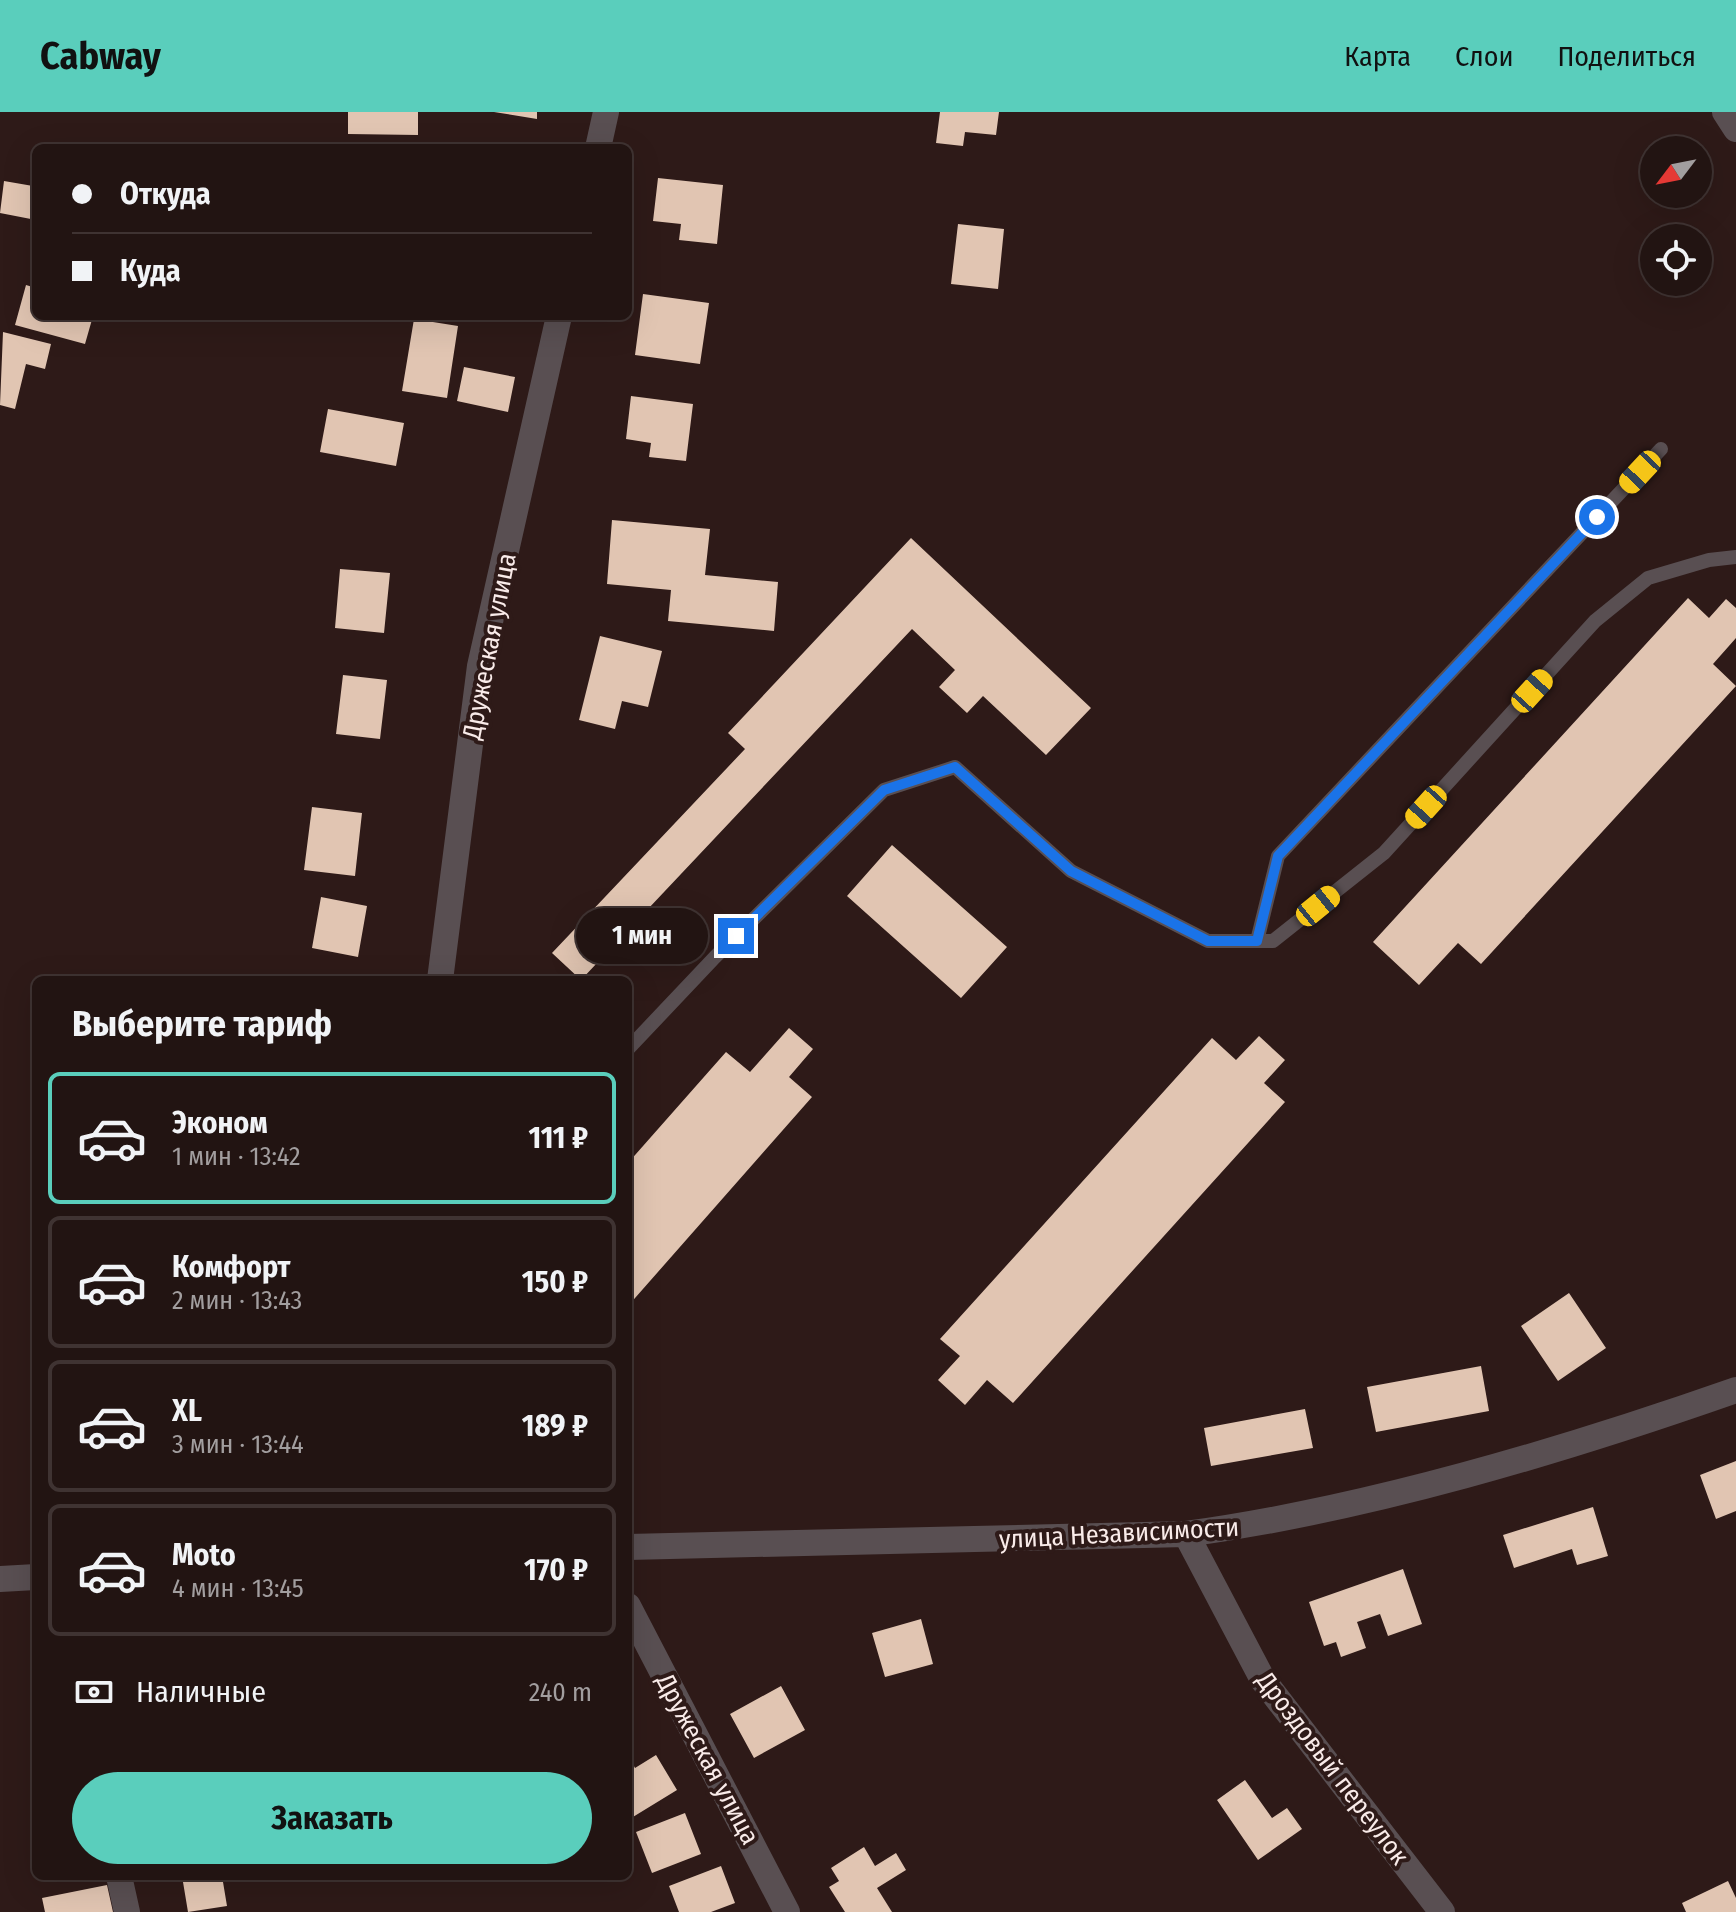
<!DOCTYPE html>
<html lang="ru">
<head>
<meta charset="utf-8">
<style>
  body { margin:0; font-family:"Fira Sans Condensed",sans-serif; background:#2e2120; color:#f1f3f6; height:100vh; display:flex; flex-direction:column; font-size:30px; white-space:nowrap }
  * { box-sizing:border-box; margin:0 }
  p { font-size:26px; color:#a29e9f }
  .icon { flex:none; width:44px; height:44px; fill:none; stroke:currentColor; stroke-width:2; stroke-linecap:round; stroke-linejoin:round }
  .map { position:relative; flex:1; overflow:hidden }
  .drawer { position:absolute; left:32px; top:864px; width:600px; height:904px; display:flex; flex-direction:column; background:#221412; border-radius:12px; box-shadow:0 8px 32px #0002,0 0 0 2px #3f3332 }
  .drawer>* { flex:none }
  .guide { position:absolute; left:32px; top:32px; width:600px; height:176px; border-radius:12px; box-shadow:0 8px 32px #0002,0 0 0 2px #3f3332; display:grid; align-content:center; height:176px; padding:0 40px; background:#221412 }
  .needle { width:52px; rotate:238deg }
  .controls { position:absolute; left:1640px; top:24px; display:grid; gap:16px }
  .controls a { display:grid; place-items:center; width:72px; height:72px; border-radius:50%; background:#221412; box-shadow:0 8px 32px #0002,0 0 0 2px #3f3332; font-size:40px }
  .end { position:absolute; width:36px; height:36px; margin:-18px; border:10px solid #1a73e8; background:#fff; box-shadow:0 0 0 4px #fff }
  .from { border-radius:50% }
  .bubble { position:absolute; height:56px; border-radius:28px; background:#221412; box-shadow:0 8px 32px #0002,0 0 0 2px #3f3332; font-size:26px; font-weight:700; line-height:56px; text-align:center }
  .car { position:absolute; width:24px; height:48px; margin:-24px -12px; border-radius:10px; box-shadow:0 0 6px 2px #0007; background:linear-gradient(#f5c518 24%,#345 0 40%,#f5c518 0 76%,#345 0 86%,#f5c518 0) }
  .guide b { display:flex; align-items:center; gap:28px; height:76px; font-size:30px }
  .guide b+b { border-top:2px solid #3f3332 }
  .guide i { width:20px; height:20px; background:#f1f3f6 }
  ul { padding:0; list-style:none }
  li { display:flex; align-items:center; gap:24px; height:132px; margin:0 16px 12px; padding:0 24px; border:4px solid #3f3332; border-radius:12px }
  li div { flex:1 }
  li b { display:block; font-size:30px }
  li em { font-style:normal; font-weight:700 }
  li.selected { border-color:#5acebc }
  li>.icon { width:72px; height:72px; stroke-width:1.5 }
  h2 { padding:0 40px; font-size:36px; line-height:96px }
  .pay { display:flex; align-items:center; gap:20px; height:88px; padding:0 40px; font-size:30px }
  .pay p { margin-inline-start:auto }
  .button { display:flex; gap:16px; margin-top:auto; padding:16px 40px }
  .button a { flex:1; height:92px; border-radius:48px; background:#5acebc; color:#111; font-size:32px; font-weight:700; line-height:92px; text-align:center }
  header { display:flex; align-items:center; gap:48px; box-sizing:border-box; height:112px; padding:0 40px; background:#5acebc; color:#111 }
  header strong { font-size:38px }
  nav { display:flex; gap:44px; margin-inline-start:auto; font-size:28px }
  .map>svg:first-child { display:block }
</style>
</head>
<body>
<header>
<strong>Cabway</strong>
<nav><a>Карта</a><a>Слои</a><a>Поделиться</a></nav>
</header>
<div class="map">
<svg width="1736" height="1800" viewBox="0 0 1736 1800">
  <rect width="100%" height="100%" fill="#2e1a18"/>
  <!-- building -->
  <path fill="#e1c5b2" d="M348 0H418V23L348 22Z
    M494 0H537V7Z
    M940 0H999L996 23 965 20 963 34 936 31Z
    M34 65 36 108 0 101 4 69 33 74Z
    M658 66 723 73 717 132 679 128 681 112 653 109Z
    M958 112 1004 117 998 177 951 172Z
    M26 173 36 176V204H93L85 232 15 213Z
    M643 182 709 191 700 252 635 243Z
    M414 207 458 214 447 286 402 279Z
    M3 220 51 232 45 257 26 252 15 297 0 293Z
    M464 255 515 265 508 300 457 289Z
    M631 284 693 292 686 349 649 345 651 331 626 327Z
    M328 297 404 311 396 354 320 340Z
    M612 408 710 417 705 463 778 470 774 519 668 509 671 478 607 472Z
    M911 426 1091 596 1046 643 983 584 967 601 939 575 955 558 912 517 581 868 552 841 745 637 728 621Z
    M340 457 390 461 384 521 335 516Z
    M1688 486 1709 506 1726 487 1736 496V526L1713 552 1736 574 1481 852 1458 831 1419 873 1373 830Z
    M600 524 662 539 648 595 622 589 615 617 579 608Z
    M343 563 387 568 380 627 336 622Z
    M312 695 362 701 355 764 304 758Z
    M892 733 1007 835 961 886 847 784Z
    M321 785 367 794 358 845 312 836Z
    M789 916 813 937 789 965 812 985 628 1194V1051L726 940 750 960Z
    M1259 924 1285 948 1264 971 1285 990 1013 1291 987 1268 965 1293 938 1268 960 1244 940 1227 1212 926 1236 948Z
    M1569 1181 1606 1236 1558 1269 1521 1214Z
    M1481 1254 1489 1299 1376 1320 1367 1275Z
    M1305 1297 1313 1336 1211 1354 1204 1316Z
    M1736 1349V1399L1716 1407 1700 1363Z
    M1593 1395 1608 1444 1577 1453 1572 1437 1514 1456 1503 1423Z
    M1403 1457 1422 1512 1388 1524 1380 1502 1357 1510 1366 1536 1341 1545 1336 1530 1324 1534 1309 1490Z
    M921 1507 933 1552 885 1565 872 1521Z
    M781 1574 805 1618 754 1646 730 1602Z
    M628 1643 635 1656 656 1643 677 1678 628 1708Z
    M1245 1668 1272 1706 1287 1696 1302 1717 1258 1748 1217 1688Z
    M685 1701 701 1742 652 1761 636 1720Z
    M864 1735 875 1754 896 1741 906 1758 877 1776 892 1800H845L829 1775 839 1769 831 1756Z
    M721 1754 735 1791 711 1800H679L669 1774Z
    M182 1764H222L227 1794 188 1800Z
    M1728 1769 1736 1786V1800H1686L1682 1791Z
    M107 1773 113 1800H45L42 1786Z"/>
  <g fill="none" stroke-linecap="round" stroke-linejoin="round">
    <!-- service -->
    <path stroke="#594f52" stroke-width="14" d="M1257 829 1278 744 1661 337
      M628 937 715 845 884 678 955 655 1071 759 1208 829H1273L1384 741 1595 509 1648 466 1709 448 1736 445"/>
    <!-- minor -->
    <path stroke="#594f52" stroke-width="26" d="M1725 0 1736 17
      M598 36 606 0
      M440 868 480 554 559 204
      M1186 1422 1263 1568 1442 1800
      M628 1435 1186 1422C1369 1397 1562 1339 1736 1278
      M0 1467 36 1465
      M628 1494 787 1800
      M119 1764 127 1800"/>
  </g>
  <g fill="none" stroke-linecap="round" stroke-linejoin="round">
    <!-- route -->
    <path stroke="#1a73e8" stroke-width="10" d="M736 824 884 678 955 655 1071 759 1208 829H1257L1278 744 1597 405"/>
  </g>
  <g text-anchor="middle" stroke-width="8" stroke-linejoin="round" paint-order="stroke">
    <!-- street labels -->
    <g font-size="26" fill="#f9ebe9" stroke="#2e1a18">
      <text transform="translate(489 534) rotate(-79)" y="9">Дружеская улица</text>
      <text transform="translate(1119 1421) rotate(-3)" y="9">улица Независимости</text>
      <text transform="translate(708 1647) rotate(62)" y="9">Дружеская улица</text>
      <text transform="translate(1333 1656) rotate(53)" y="9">Дроздовый переулок</text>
    </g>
  </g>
</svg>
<div class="controls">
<a><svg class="needle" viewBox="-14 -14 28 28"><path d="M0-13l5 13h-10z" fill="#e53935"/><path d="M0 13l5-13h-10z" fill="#a29e9f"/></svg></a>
<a><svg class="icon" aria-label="locate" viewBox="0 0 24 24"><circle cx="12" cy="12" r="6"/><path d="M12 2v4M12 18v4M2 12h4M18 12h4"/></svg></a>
</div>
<i class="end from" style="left:1597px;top:405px"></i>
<i class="end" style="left:736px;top:824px"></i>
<div class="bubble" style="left:576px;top:796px;width:132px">1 мин</div>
<i class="car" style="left:1640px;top:360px;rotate:223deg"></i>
<i class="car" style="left:1532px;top:579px;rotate:42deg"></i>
<i class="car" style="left:1426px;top:695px;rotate:222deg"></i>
<i class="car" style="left:1318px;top:794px;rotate:51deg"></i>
<div class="guide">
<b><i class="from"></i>Откуда</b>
<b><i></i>Куда</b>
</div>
<section class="drawer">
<h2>Выберите тариф</h2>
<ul>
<li class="selected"><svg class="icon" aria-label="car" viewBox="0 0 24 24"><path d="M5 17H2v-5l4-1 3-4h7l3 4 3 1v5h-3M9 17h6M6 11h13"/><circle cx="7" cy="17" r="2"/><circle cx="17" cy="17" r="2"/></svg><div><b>Эконом</b><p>1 мин · 13:42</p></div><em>111 ₽</em></li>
<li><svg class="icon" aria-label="car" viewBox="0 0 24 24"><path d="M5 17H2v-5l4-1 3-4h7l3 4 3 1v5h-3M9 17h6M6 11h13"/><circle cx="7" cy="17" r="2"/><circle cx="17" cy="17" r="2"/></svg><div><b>Комфорт</b><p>2 мин · 13:43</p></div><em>150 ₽</em></li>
<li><svg class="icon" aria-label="car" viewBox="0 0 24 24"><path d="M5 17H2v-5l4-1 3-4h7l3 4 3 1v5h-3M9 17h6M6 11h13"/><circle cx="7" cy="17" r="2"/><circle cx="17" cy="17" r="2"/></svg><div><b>XL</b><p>3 мин · 13:44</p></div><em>189 ₽</em></li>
<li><svg class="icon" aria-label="car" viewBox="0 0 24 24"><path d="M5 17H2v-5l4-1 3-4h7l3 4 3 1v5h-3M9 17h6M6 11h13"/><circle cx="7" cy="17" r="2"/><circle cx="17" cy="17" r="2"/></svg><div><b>Moto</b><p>4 мин · 13:45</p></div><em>170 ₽</em></li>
</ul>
<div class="pay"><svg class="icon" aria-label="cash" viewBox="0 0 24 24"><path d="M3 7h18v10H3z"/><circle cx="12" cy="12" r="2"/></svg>Наличные<p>240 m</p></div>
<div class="button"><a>Заказать</a></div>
</section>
</div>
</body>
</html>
